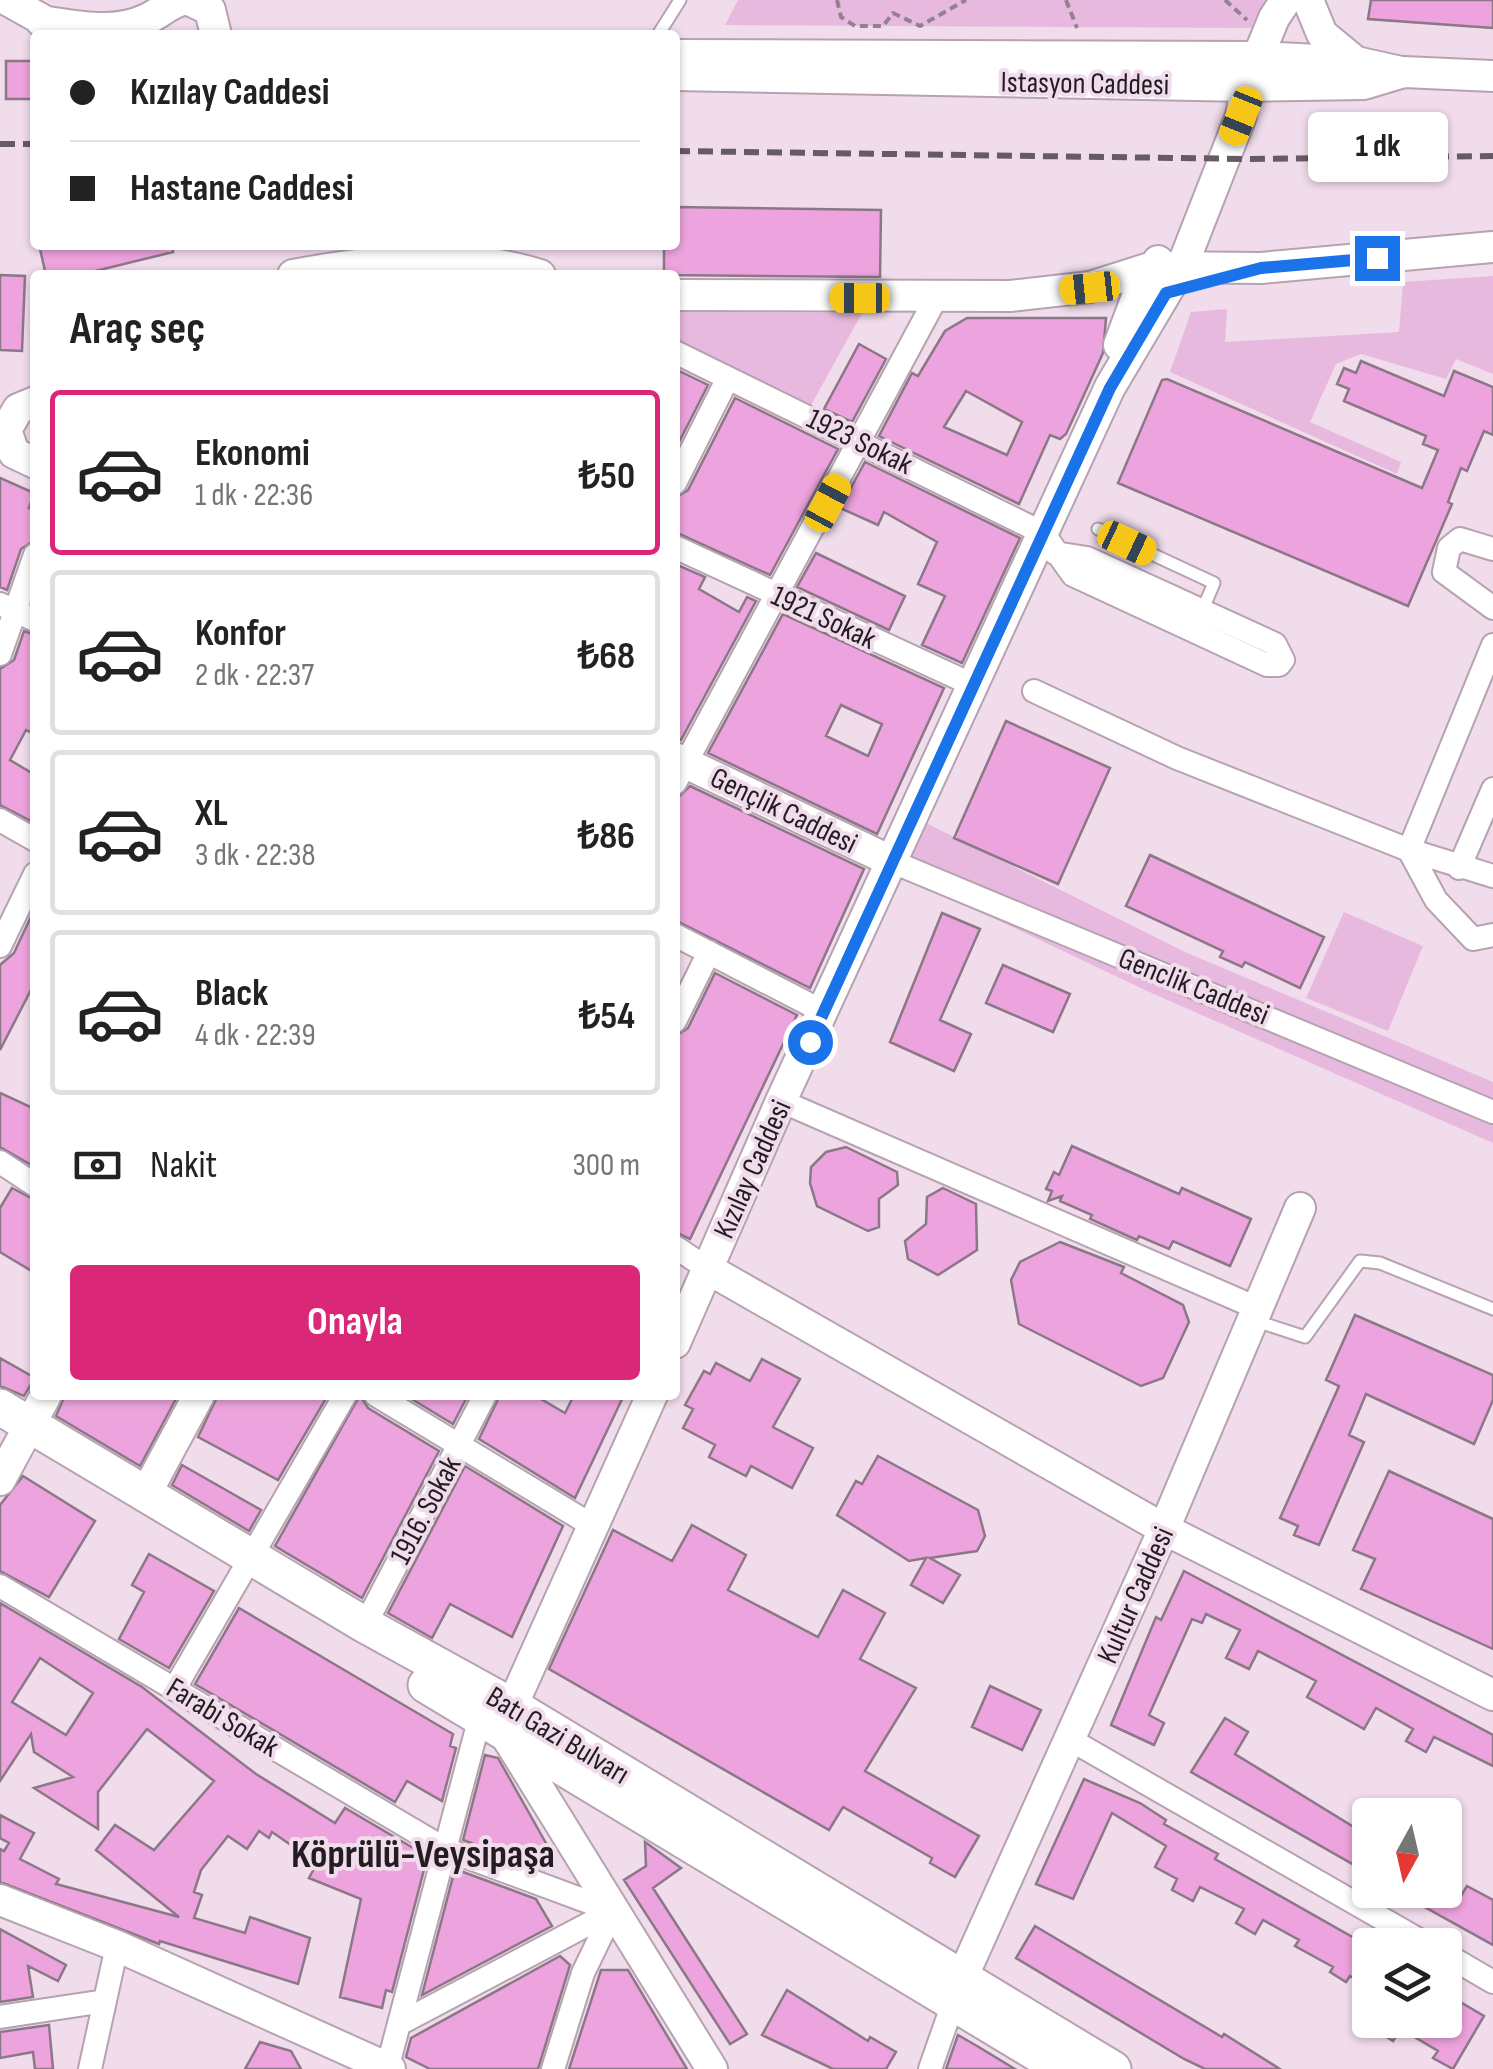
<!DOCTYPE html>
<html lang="tr">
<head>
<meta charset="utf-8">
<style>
  body { margin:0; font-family:"Sofia Sans Condensed",sans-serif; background:#f6f6f6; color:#222; height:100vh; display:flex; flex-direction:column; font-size:38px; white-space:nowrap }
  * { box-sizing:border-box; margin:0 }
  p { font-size:32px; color:#767676 }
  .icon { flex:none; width:55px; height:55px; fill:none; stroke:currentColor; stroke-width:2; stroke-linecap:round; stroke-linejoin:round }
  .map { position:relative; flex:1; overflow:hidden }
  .panel { position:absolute; left:30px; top:270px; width:650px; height:1130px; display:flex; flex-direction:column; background:#fff; border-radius:10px; box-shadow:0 2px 8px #0004 }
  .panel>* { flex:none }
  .guide { position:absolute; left:30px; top:30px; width:650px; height:220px; border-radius:10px; box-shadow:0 2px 8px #0004; display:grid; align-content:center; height:220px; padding:0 40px; background:#fff }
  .needle { width:65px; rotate:188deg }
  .buttons { position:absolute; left:1352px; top:1798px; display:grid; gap:20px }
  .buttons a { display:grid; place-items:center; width:110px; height:110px; border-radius:10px; background:#fff; box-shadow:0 2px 8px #0004; font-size:50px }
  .end { position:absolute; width:45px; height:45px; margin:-22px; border:12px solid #1a73e8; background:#fff; box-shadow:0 0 0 5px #fff }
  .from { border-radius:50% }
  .bubble { position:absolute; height:70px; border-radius:10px; background:#fff; box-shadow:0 2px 8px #0004; font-size:32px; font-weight:700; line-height:70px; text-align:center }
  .car { position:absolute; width:30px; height:60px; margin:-30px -15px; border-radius:12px; box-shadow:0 0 8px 2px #0007; background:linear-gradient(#f5c518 24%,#345 0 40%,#f5c518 0 76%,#345 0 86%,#f5c518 0) }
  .guide b { display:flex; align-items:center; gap:35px; height:95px; font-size:38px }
  .guide b+b { border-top:2px solid #e0e0e0 }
  .guide i { width:25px; height:25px; background:#222 }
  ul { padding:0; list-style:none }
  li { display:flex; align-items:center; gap:30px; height:165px; margin:0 20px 15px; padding:0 20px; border:5px solid #e0e0e0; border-radius:10px }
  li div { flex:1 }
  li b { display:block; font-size:38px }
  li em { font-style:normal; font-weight:700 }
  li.selected { border-color:#db2777 }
  li>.icon { width:90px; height:90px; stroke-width:1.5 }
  h2 { padding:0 40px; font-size:45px; line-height:120px }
  .pay { display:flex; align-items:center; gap:25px; height:110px; padding:0 40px; font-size:38px }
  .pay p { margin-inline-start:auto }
  .button { display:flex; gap:20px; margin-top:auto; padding:20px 40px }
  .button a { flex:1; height:115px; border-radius:10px; background:#db2777; color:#fff; font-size:40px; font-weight:700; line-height:115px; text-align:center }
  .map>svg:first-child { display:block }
</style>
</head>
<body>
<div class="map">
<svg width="1493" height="2069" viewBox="0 0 1493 2069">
  <rect width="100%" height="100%" fill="#f1dcec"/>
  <!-- green -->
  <path fill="#e8b9de" d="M738 0H1272L1258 28 725 25Z
    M1493 276V374L1456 359 1446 379 1361 354 1336 364 1310 422 1401 462 1397 474 1170 372 1191 312 1227 309 1225 342 1399 332 1403 282Z
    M675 312 862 313 809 409 675 343Z
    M918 819 1185 952 1493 1082V1143L1147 991 894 871Z
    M1344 912 1423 946 1388 1031 1306 998Z"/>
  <!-- building -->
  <path fill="#eda3dd" stroke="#8b7887" stroke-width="2.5" fill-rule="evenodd" d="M1371 0H1493V28L1368 19Z
    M6 61H35V99H6Z
    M675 207 881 210 880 277 664 275V245H675Z
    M55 245H172L173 252 79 275H46L40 249Z
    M0 275 25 276 22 351 0 350Z
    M967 318H1106L1103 353 1083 397 1066 434 1060 439 1050 435 1019 504 879 436 912 373 918 376 945 331ZM966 391 1022 422 1007 455 944 427Z
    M859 344 886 359 852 422 824 409Z
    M1361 361 1444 396 1454 371 1493 387V435L1484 431 1467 471 1461 468 1448 502 1452 504 1408 606 1118 483 1162 380 1167 379 1422 488 1438 450 1423 444 1426 436 1344 401 1349 389 1337 384 1344 368 1356 373Z
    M675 369 708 385 675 450Z
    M735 398 838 449 770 575 675 532V498L688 490Z
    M865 462 1020 538 962 663 922 645 945 596 918 584 937 542 884 512 878 525 840 508Z
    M0 478 34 493 29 508 35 509V540L21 549 7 590 0 587Z
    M816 553 905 596 889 630 797 587Z
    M675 564 705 577 699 589 739 612 747 597 756 601 681 740 675 736Z
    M783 614 944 688 877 834 708 753ZM841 705 882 724 868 756 826 736Z
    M24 631 35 635V734L26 730 10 760 35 775V823L0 805V669L14 660Z
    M1006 721 1110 768 1058 884 954 838Z
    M690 786 864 869 810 988 675 920V800Z
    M1150 855 1324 937 1300 988 1245 962 1242 967 1220 957 1223 951 1126 906Z
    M35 908V982L0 1050V965L14 953Z
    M942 913 980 929 940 1020 971 1034 954 1071 890 1042Z
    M1003 965 1070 994 1053 1032 986 1003Z
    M715 973 797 1015 690 1239 675 1232V1036L688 1028Z
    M0 1093 35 1109V1167L0 1147Z
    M1072 1146 1179 1194 1182 1188 1251 1219 1230 1266 1173 1241 1169 1249 1139 1236 1137 1240 1090 1219 1092 1215 1060 1201 1062 1196 1048 1201 1052 1191 1046 1189 1054 1172 1059 1175Z
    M846 1147 897 1172 898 1185 879 1199V1227L868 1231 817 1206 810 1183 811 1167 826 1152Z
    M12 1188 35 1200V1273L0 1252V1208Z
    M943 1188 976 1204 977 1250 938 1275 908 1259 905 1241 926 1224 927 1197Z
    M1060 1242 1124 1267 1121 1273 1183 1305 1189 1322 1163 1378 1141 1386 1019 1324 1011 1280 1020 1262Z
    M1355 1315 1493 1375V1400L1474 1444 1366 1394 1349 1435 1364 1442 1319 1545 1294 1535 1298 1526 1280 1518 1339 1386 1326 1380Z
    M0 1358 35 1378 24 1396 0 1386Z
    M762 1359 800 1379 773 1427 813 1448 792 1488 751 1466 746 1476 709 1457 715 1445 683 1428 693 1409 685 1405 704 1371 710 1374 716 1363 750 1381Z
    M65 1395H178L140 1466 56 1416Z
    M218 1395H328L278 1480 198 1437Z
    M360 1395 368 1408 439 1451 362 1598 275 1546Z
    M405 1395H468L453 1424Z
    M500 1395H534L565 1413 574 1395H624L575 1498 479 1439Z
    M878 1456 978 1510 985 1536 977 1551 930 1558 960 1575 943 1603 911 1585 926 1558 909 1561 837 1515 856 1481 862 1484Z
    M182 1465 261 1510 249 1531 172 1485Z
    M465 1466 563 1526 512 1637 450 1604 432 1638 388 1613Z
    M1389 1471 1493 1519V1649L1361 1589 1375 1559 1353 1550Z
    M23 1476 95 1521 49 1597 0 1571V1505Z
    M692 1525 746 1555 728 1590 818 1637 843 1590 885 1613 860 1659 916 1688 865 1771 979 1836 955 1877 930 1863 932 1858 843 1807 829 1830 549 1669 613 1530 672 1561Z
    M149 1554 214 1591 169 1668 119 1639 144 1592 132 1585Z
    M1184 1571 1493 1735V1766L1434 1737 1426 1752 1406 1741 1413 1729 1376 1708 1364 1729 1307 1697 1316 1681 1258 1651 1249 1669 1226 1658 1240 1630 1206 1614 1202 1623 1192 1619 1149 1715 1164 1723 1154 1745 1111 1725 1156 1617 1161 1620Z
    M0 1603 142 1687 256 1774 335 1823 345 1808 420 1852 418 1859 426 1862 392 1992 386 1990 382 2008 340 1997 361 1899 309 1878 317 1863 272 1832 269 1838 259 1831 247 1849 228 1836 201 1870 194 1892 202 1895 194 1918 245 1933 250 1917 310 1938 298 1984 160 1941 159 1944 0 1882V1849L4 1851 9 1843 0 1838V1815L34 1833 20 1859 59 1879 56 1884 179 1917 96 1850 115 1825 154 1850 214 1781 147 1729 98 1792V1829L34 1788 73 1777 34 1752 31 1734 0 1781ZM40 1658 93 1693 66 1735 12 1702Z
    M239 1608 453 1734 450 1746 456 1748 442 1801 407 1781 395 1802 195 1684Z
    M990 1686 1041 1710 1022 1750 972 1727Z
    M1225 1718 1248 1732 1235 1754 1370 1837V1874L1191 1772Z
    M485 1755 498 1758 551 1852 544 1870 463 1840Z
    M1084 1779 1140 1803 1166 1820 1164 1824 1218 1854 1215 1859 1370 1947V1988L1350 1976 1346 1982 1330 1972 1333 1967 1295 1946 1299 1940 1263 1920 1255 1934 1236 1923 1244 1909 1200 1887 1193 1901 1172 1890 1177 1879 1155 1867 1166 1846 1112 1813 1073 1899 1036 1884Z
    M645 1842 681 1868 653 1888 747 2034 730 2044 624 1880 646 1866Z
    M455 1869 536 1899 552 1926 422 1995Z
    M1467 1886 1493 1900V1945L1394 1890H1442L1459 1899Z
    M1035 1926 1222 2037 1224 2034 1280 2069H1205L1184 2059 1016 1958Z
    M0 1929 66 1965 58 1981 28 1966 33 1997 0 2002Z
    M560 1956 570 1965 538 2069H430L406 2057 411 2038Z
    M601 1970H628L687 2069H569Z
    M787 1990 868 2041 870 2037 896 2052 886 2069H833L762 2035Z
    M1445 1993 1484 2016 1453 2069 1433 2058 1438 2051 1401 2029 1393 2041 1360 2020H1445Z
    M49 2025 53 2069H35L33 2052 0 2058V2032Z
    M958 2035 977 2046 1015 2069H946Z
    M260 2042 291 2051 301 2069H245Z"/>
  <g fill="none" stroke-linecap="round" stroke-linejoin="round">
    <defs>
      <path id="lane" d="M658 35 680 0
        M1098 529 1214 583 1202 611
        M1256 1321 1305 1337 1360 1261 1380 1263 1493 1309"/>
      <path id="street" d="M675 352 1043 533 1073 575 1267 665H1279L1283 660 1275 644 1087 558 1055 553
        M675 483 728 378
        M675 547 973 685
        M1493 549 1460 539 1449 548 1444 572 1493 608
        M0 604 35 620
        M0 654 35 555
        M1034 691 1177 758 1409 850 1493 876
        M675 783 936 298
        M0 820 35 840
        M1409 850 1493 645
        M1409 850 1436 900 1473 939 1493 935
        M893 862 1493 1112
        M1459 868 1493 789
        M675 935 824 1012
        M0 946 35 874
        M675 1021 709 952
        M781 1101 1257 1308
        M0 1162 35 1185
        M675 1247 708 1269
        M376 1395 593 1526
        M0 1586 445 1849 613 1911 399 2024
        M365 1625 485 1395
        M175 1688 345 1395
        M1071 1740 1428 1945
        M1445 1954 1493 1982
        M0 2017 105 2001
        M90 2069 117 1946
        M387 2069 480 1717 492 1713
        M553 2069 583 1973 613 1911
        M930 2069 957 1992"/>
      <path id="secondary" d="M7 0 57 28
        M189 0 210 10 216 35
        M1308 0 1322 34 1356 62
        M41 21C77 26 113 35 147 19 160 13 170 3 183 0
        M678 55 1258 57 1356 62 1401 72
        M675 75 1246 86 1364 84 1404 72 1493 76
        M293 275C373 260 461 250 540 275
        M675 295 1010 296 1090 287 1153 267 1261 268 1493 247
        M1119 345 1138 294 1158 261
        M35 402 18 409 6 430 14 453 35 463
        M675 758 893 862
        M708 1269 1164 1529 1493 1695
        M675 1343 781 1101 1110 387 1183 264 1241 116 1246 86 1274 18 1286 0
        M0 1480 46 1395
        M145 1495 199 1395
        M512 1706 652 1395
        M503 1731 712 2069
        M0 1900 117 1946 390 2069
        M962 1978 1164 1529 1300 1208"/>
      <path id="primary" d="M0 1407 365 1625 512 1706 1113 2069
        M426 1685 1063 2069"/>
    </defs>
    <!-- lane casing -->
    <use href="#lane" stroke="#b6a2b1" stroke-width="15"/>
    <!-- street casing -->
    <use href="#street" stroke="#b6a2b1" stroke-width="26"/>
    <!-- secondary casing -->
    <use href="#secondary" stroke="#b6a2b1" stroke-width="34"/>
    <!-- primary casing -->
    <use href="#primary" stroke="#b6a2b1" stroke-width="39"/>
    <!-- path -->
    <path stroke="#91828d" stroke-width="4" stroke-dasharray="8 5" stroke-linecap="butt" d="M837 0 841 17 855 26H883L893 13 920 26 966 0
      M1066 0 1077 28
      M1225 0 1247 20"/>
    <!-- lane -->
    <use href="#lane" stroke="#fff" stroke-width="11"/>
    <!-- street -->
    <use href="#street" stroke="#fff" stroke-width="22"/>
    <!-- secondary -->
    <use href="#secondary" stroke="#fff" stroke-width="30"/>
    <!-- primary -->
    <use href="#primary" stroke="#fff" stroke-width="35"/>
    <!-- rail -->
    <path stroke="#665a63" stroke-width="6" stroke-dasharray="15 8" stroke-linecap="butt" d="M0 144H35
      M675 151 1249 159 1493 156"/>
  </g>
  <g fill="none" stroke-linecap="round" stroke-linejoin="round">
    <!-- route -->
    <path stroke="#1a73e8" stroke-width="12" d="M810 1042 1110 388 1166 293 1261 268 1377 258"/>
  </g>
  <g text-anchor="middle" stroke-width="8" stroke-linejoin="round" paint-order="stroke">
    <!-- street labels -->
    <g font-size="30" fill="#231c21" stroke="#f1dcec">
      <text transform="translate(1085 83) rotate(1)" y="10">Istasyon Caddesi</text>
      <text transform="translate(860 441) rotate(26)" y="10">1923 Sokak</text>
      <text transform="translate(824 617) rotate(25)" y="10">1921 Sokak</text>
      <text transform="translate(784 810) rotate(26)" y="10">Gençlik Caddesi</text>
      <text transform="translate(1194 986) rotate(22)" y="10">Genclik Caddesi</text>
      <text transform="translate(752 1169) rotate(-66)" y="10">Kızılay Caddesi</text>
      <text transform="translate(425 1510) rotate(-62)" y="10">1916. Sokak</text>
      <text transform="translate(1135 1595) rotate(-66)" y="10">Kultur Caddesi</text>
      <text transform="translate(223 1717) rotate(31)" y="10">Farabi Sokak</text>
      <text transform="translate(558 1735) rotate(31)" y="10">Batı Gazi Bulvarı</text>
    </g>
    <!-- district labels -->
    <g font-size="40" font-weight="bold" fill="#231c21" stroke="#f1dcec">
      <text x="423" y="1867">Köprülü-Veysipaşa</text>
    </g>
  </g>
</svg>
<div class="buttons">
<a><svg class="needle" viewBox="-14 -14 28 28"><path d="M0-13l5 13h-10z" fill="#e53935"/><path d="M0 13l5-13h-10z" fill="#767676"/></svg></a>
<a><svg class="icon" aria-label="layers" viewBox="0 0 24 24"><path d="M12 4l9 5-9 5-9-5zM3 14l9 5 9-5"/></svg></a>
</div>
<i class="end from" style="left:810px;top:1042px"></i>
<i class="end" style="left:1377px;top:258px"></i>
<div class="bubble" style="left:1308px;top:112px;width:140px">1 dk</div>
<i class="car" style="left:1241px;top:116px;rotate:202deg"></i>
<i class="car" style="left:1090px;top:288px;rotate:264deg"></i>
<i class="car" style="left:860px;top:298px;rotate:270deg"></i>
<i class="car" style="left:828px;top:503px;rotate:28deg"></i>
<i class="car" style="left:1127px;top:543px;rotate:115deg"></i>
<div class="guide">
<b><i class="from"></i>Kızılay Caddesi</b>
<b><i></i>Hastane Caddesi</b>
</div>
<section class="panel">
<h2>Araç seç</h2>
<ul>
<li class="selected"><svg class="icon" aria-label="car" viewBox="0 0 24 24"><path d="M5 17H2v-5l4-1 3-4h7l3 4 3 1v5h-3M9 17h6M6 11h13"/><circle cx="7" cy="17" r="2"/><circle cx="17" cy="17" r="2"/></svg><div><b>Ekonomi</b><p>1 dk · 22:36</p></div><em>₺50</em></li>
<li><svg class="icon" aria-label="car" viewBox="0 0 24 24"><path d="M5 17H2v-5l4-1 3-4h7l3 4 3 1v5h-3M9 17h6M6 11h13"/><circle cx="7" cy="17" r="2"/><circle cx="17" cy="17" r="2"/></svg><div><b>Konfor</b><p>2 dk · 22:37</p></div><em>₺68</em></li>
<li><svg class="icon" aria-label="car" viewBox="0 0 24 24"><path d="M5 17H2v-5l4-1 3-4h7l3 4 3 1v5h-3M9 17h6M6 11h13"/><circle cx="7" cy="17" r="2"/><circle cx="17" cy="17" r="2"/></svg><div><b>XL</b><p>3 dk · 22:38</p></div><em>₺86</em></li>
<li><svg class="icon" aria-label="car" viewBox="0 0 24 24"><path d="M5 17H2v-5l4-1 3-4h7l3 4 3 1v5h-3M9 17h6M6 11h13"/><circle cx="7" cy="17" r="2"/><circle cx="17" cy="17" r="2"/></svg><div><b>Black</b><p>4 dk · 22:39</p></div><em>₺54</em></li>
</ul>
<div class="pay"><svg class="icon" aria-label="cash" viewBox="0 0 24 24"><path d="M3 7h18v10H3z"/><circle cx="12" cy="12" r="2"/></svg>Nakit<p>300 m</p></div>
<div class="button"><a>Onayla</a></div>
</section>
</div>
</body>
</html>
